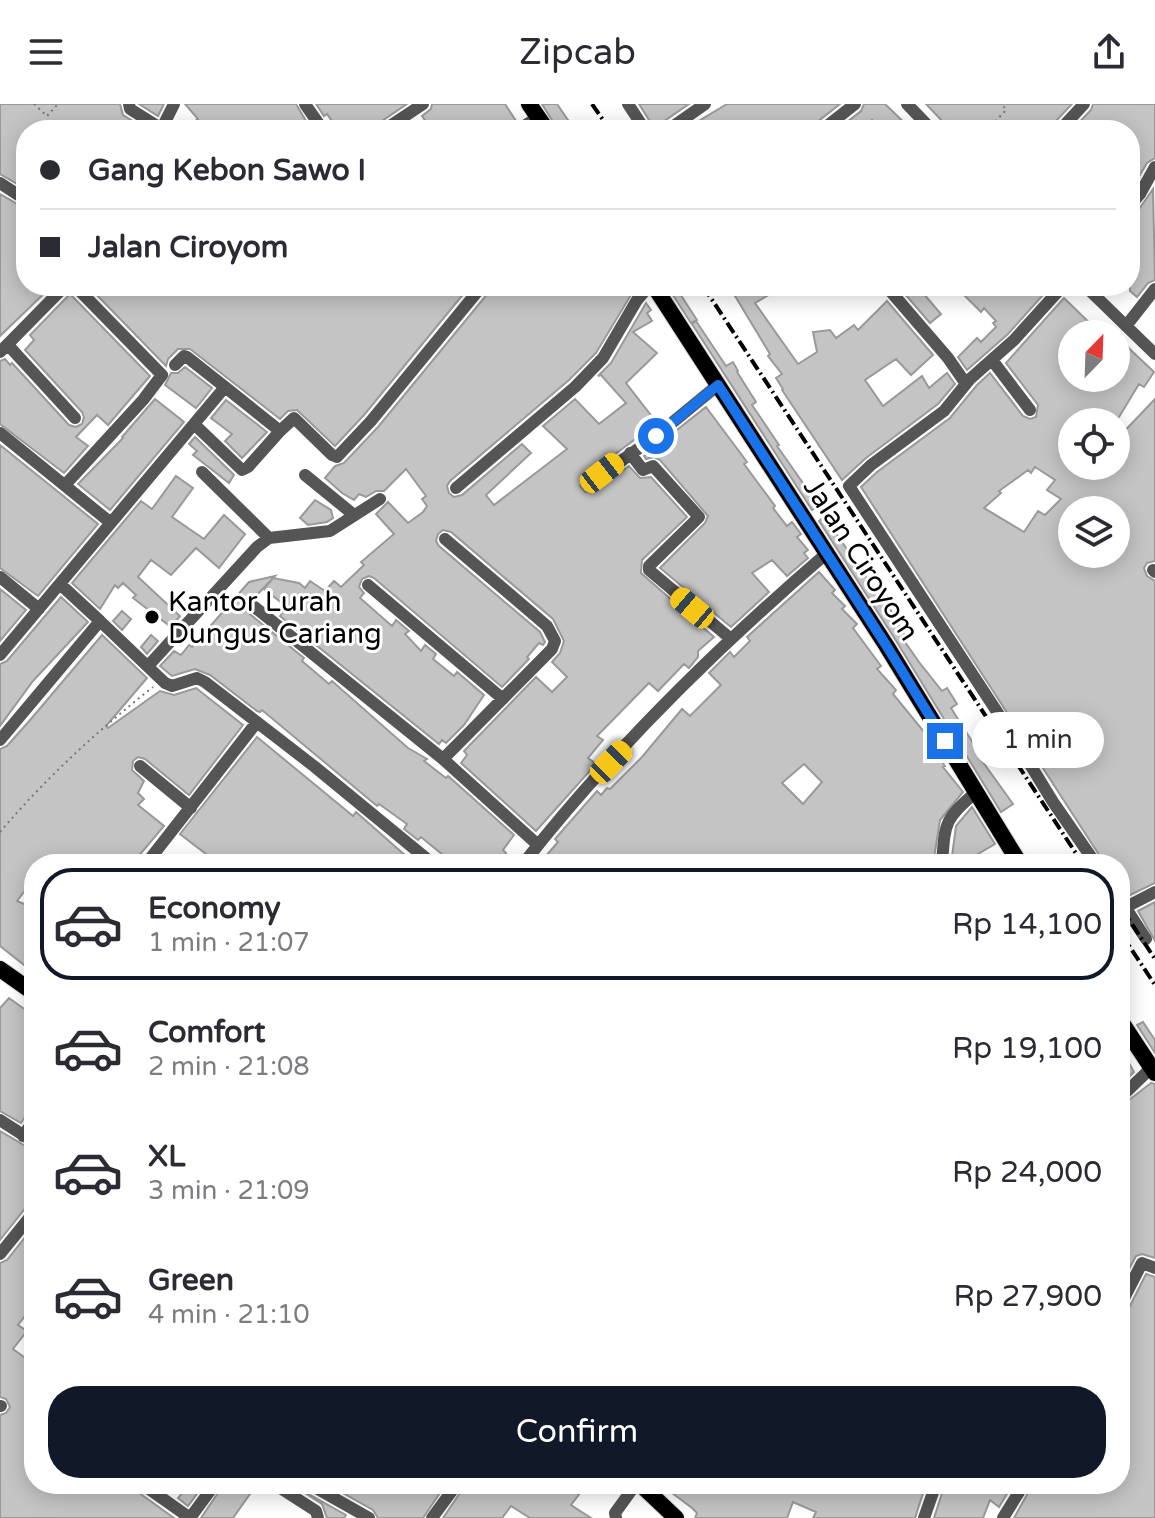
<!DOCTYPE html>
<html lang="en">
<head>
<meta charset="utf-8">
<style>
  body { margin:0; font-family:"Varela Round",sans-serif; background:#f2f2f3; color:#2b2b33; height:100vh; display:flex; flex-direction:column; font-size:30px; white-space:nowrap }
  * { box-sizing:border-box; margin:0 }
  p { font-size:26px; color:#7c7c81 }
  .icon { flex:none; width:44px; height:44px; fill:none; stroke:currentColor; stroke-width:2; stroke-linecap:round; stroke-linejoin:round }
  .map { position:relative; flex:1; overflow:hidden }
  .sheet { position:absolute; left:24px; top:750px; width:1106px; height:640px; display:flex; flex-direction:column; background:#fff; border-radius:32px; box-shadow:0 4px 20px #0003 }
  .sheet>* { flex:none }
  .top-card { position:absolute; left:16px; top:16px; width:1124px; height:176px; border-radius:32px; box-shadow:0 4px 20px #0003; display:grid; align-content:center; height:176px; padding:0 24px; background:#fff }
  .needle { width:52px; rotate:23deg }
  .tools { position:absolute; left:1058px; top:216px; display:grid; gap:16px }
  .tools a { display:grid; place-items:center; width:72px; height:72px; border-radius:50%; background:#fff; box-shadow:0 4px 20px #0003; font-size:40px }
  .end { position:absolute; width:36px; height:36px; margin:-18px; border:10px solid #1a73e8; background:#fff; box-shadow:0 0 0 4px #fff }
  .from { border-radius:50% }
  .bubble { position:absolute; height:56px; border-radius:28px; background:#fff; box-shadow:0 4px 20px #0003; font-size:26px; font-weight:600; line-height:56px; text-align:center }
  .car { position:absolute; width:24px; height:48px; margin:-24px -12px; border-radius:10px; box-shadow:0 0 6px 2px #0007; background:linear-gradient(#f5c518 24%,#345 0 40%,#f5c518 0 76%,#345 0 86%,#f5c518 0) }
  .top-card b { display:flex; align-items:center; gap:28px; height:76px; font-size:30px }
  .top-card b+b { border-top:2px solid #e1e1e2 }
  .top-card i { width:20px; height:20px; background:#2b2b33 }
  ul { padding:14px 0 0; list-style:none }
  li { display:flex; align-items:center; gap:24px; height:112px; margin:0 16px 12px; padding:0 8px; border:4px solid transparent; border-radius:32px }
  li div { flex:1 }
  li b { display:block; font-size:30px }
  li em { font-style:normal; font-weight:600 }
  li.current { border-color:#111827 }
  li>.icon { width:72px; height:72px; stroke-width:1.5 }
  .primary-button { display:flex; gap:16px; margin-top:auto; padding:16px 24px }
  .primary-button a { flex:1; height:92px; border-radius:32px; background:#111827; color:#fff; font-size:32px; font-weight:600; line-height:92px; text-align:center }
  header { display:flex; justify-content:space-between; align-items:center; height:104px; padding:0 24px; background:#fff; font-size:36px; font-weight:600 }
  .map>svg:first-child { display:block }
</style>
</head>
<body>
<header><svg class="icon" aria-label="menu" viewBox="0 0 24 24"><path d="M4 6h16M4 12h16M4 18h16"/></svg>Zipcab<svg class="icon" aria-label="share" viewBox="0 0 24 24"><path d="M12 15V3M7 8l5-5 5 5M5 13v7h14v-7"/></svg></header>
<div class="map">
<svg width="1155" height="1414" viewBox="0 0 1155 1414">
  <rect width="100%" height="100%" fill="#fff"/>
  <!-- building -->
  <path fill="#c4c4c4" stroke="#999" stroke-width="2" fill-rule="evenodd" d="M0 0H120L123 11 144 24 26 26V85L0 70Z
    M139 0H164L158 12Z
    M185 0H296L309 22 303 26H182L198 15Z
    M316 0H407L379 19 374 26H338L327 10 324 12Z
    M432 0H505L516 17 509 26H432L422 12 431 5Z
    M542 0H557L570 19 567 21 571 26H558Z
    M639 0H689L654 24Z
    M727 0H840L816 19 813 26H684Z
    M864 0H885L912 26H882L872 16 861 26H837L861 7Z
    M926 0H1072L1053 20 1051 26H960L950 17 946 21Z
    M1093 0H1155V54L1147 59 1130 88V26H1072L1091 6Z
    M1153 85 1155 176 1148 179 1137 193 1130 187V111L1137 108Z
    M0 90 26 105V182H52L0 232Z
    M88 182H470L364 311 335 342 297 306 288 307 280 315 190 245H178L168 255 166 262Z
    M491 182H630L634 186 596 249 569 276 450 377 447 382 449 389 454 393 462 391 522 340 531 349 486 391 494 401 567 345 543 322 575 295 599 320 626 299 601 271 598 272 611 259 646 199 651 206 647 209 652 217 633 228 657 249 626 279 657 319 584 373 580 382 585 388H594L629 362 640 374 651 373 687 413 642 456 641 469 714 533 698 547V553L689 564 684 560 658 587 649 579 597 632 603 636 588 654 596 660 536 727 461 659 467 651 464 647 536 573 552 588 567 573 552 558 560 549 564 537 553 515 451 428 443 426 438 430 436 437 439 442 540 528 545 538 543 541 539 539 527 553 529 555 502 583 374 474 369 472 362 475 359 483 364 489 360 494 392 522 396 516 409 527 405 530 421 547 425 541 436 550 433 555 454 572 457 568 484 591 464 621 446 639 442 636 439 640 280 512 287 503 264 485 273 474 299 479 305 484 310 477 325 487 334 477 341 483 364 461 361 458 394 430 376 410 388 398 408 419 423 408 427 402 422 395 426 392 406 365 384 387H376L366 393 359 390 354 396 342 389 325 374 335 362 344 359 378 323 489 188Z
    M667 182H675L697 216 691 219Z
    M729 182H784L755 199 798 260 817 248 813 228 830 226 836 234 854 221 858 226 887 197 933 251 911 271 896 255 865 276 883 302 922 272 929 284 947 269 955 280 938 300 866 354 842 376 782 286 783 285 776 274 782 270 768 252 770 250Z
    M898 182H931L923 189 941 210 930 219Z
    M955 182H1051L1008 230 967 266 958 253 977 234 981 238 996 223 993 219 996 217 984 204 981 208Z
    M70 190 150 272 108 321 97 311 76 333 88 342 64 369 0 320V257L5 255 10 261 12 259 69 321 76 323 82 320 84 313 82 308 25 246 34 236 30 231Z
    M1064 194 1101 230H1072V274H1116V232L1154 268 1144 283 1139 280 1116 318H1072V362H1116V336L1155 295V457L1147 459 1144 464 1147 472 1155 477V779L1128 792 1120 786V760H1105L861 383 877 368 950 314 977 281 990 269 1023 312 1030 315 1036 313 1038 301 1006 259ZM1035 363 1055 376 1047 386 1061 395 1045 411 1038 407 1024 428 984 404 1001 389 999 387 1028 366 1031 369ZM1067 406H1116V450H1072V416Z
    M696 217 726 262 733 258 738 267 737 268 756 298 752 301 779 341 777 342 819 402 812 406 692 220Z
    M185 263 212 284 196 304 165 281 171 269H178Z
    M155 295 184 318 110 406 78 380 123 334 122 333Z
    M226 296 267 328 242 354 225 337 232 330 211 314Z
    M706 303 747 358 744 360 775 402 773 404 787 422 792 418 801 430 797 433 808 446 804 449 808 454 787 472 772 456 752 469 769 488 731 523 660 464 705 419 708 412 660 356 654 353 646 355 644 352Z
    M195 333 234 371 229 379 193 351 197 347 189 340Z
    M0 341 98 420 38 492 0 464Z
    M176 372 193 384 172 413 204 435 224 411 245 430 219 464 196 444 171 471 151 456 138 473 180 512 171 523 133 494 136 491 123 479 118 484 115 481 100 505 72 479 141 397 152 405Z
    M315 396 331 406 333 414 327 418 308 421 300 414Z
    M828 410 834 419 831 422 880 493 882 491 906 533 903 535 919 558 942 587 947 584 957 600 951 604 982 653 980 654 1013 700 1001 708 895 535 819 417Z
    M819 468 835 486 832 489 845 502 842 505 857 520 853 524 881 562 877 565 896 586 893 590 934 640 931 642 945 662 943 663 963 688 940 716 933 760H539L558 738 555 735 597 687 601 691 607 684 610 685 642 653 682 605 690 612 721 581 709 569 730 548 734 553 750 537 747 533ZM804 660 822 678 803 700 782 679Z
    M275 472 255 493 246 495 243 500 246 507 304 554 302 557 329 580 332 577 408 644 427 655 424 657 446 674 448 672 514 731 503 746 506 749 497 760H454L421 733 418 736 404 725 407 720 379 700 377 702 262 606 260 608 257 607 210 571 195 565 172 572 160 562 174 547 181 551 189 541 192 543 249 478Z
    M0 485 26 506 0 537Z
    M61 493 88 518 33 577 0 622V560L7 557Z
    M122 507 131 515 122 526 113 517Z
    M102 531 147 574 106 622 108 624 160 587 174 591 196 584 243 621 189 691 145 655 138 653 133 657 132 666 144 677 138 689 144 695 138 701 164 722 132 760H34V775L17 797 34 804V857L28 864 0 842V645L7 642 31 615Z
    M151 531 158 537 147 550 141 543Z
    M257 633 353 712 356 708 415 760H219L180 730Z
    M972 703 995 740 961 760H951L956 722Z
    M1155 798V837L1138 807Z
    M9 894 34 912V1007L27 1010 21 1019 0 1007V904Z
    M1143 918 1155 936V949L1137 921Z
    M1120 943 1134 968 1120 981Z
    M1151 979 1155 980V1154L1142 1150 1136 1152 1120 1182V1003Z
    M0 1027 34 1047V1099L27 1102 0 1136Z
    M34 1122V1209L29 1207 18 1221 27 1227 13 1245 28 1256 25 1260 34 1268V1380H121L132 1388 135 1386 174 1414H0V1311L6 1309 10 1303 6 1295 0 1293V1159L7 1156Z
    M1146 1170 1155 1173V1414H1014L1033 1380H1102L1107 1383 1109 1380H1120V1211L1128 1206Z
    M190 1380H204L188 1402 178 1394Z
    M224 1380H257L233 1414H201Z
    M291 1380H300L305 1388 346 1411 344 1414H327L322 1400Z
    M327 1380H446L423 1414H378L373 1406Z
    M466 1380H587L571 1401 591 1414H530L511 1402 502 1414H443Z
    M660 1380H926L915 1414H813L816 1408 793 1398 787 1414H695L697 1409 692 1404Z
    M945 1380H1013L999 1403 990 1396 983 1414H934Z"/>
  <g fill="none" stroke-linecap="round" stroke-linejoin="round">
    <defs>
      <path id="major" d="M529 0 547 26
        M654 182 886 541 1020 760
        M0 865 34 889
        M1120 916 1155 969
        M640 1380 676 1414"/>
    </defs>
    <!-- major casing -->
    <use href="#major" stroke="#dbdbdb" stroke-width="18"/>
    <!-- path -->
    <path stroke="#777" stroke-width="2" stroke-dasharray="2 4" stroke-linecap="butt" d="M34 0 47 12 58 0
      M987 26 1006 6 1002 0
      M0 728C47 673 96 628 153 583"/>
    <!-- minor -->
    <path stroke="#555" stroke-width="12" d="M129 0 130 5 162 25
      M305 0 323 26
      M628 0 645 26
      M907 0 932 26
      M161 26 174 0
      M384 26 423 0
      M518 26 538 13
      M668 26 705 0
      M822 26 855 0
      M1060 26 1084 0
      M0 79 26 96
      M1130 102 1140 90 1155 63
      M886 182 948 254 966 280
      M1063 182 1014 236 970 275 944 307 871 361 849 382 1009 626 1053 698 1096 760
      M1085 182 1155 250
      M1126 222 1155 185
      M8 241 75 314
      M0 248 65 182
      M992 256 1030 306
      M175 261 184 252 187 253 225 283
      M194 320 242 366 248 363 280 327
      M0 329 111 419
      M630 349 643 366 653 362 699 413 649 462V466L731 535
      M202 368 269 434
      M305 371 354 411
      M589 380 656 332 718 281
      M65 381 143 296 162 271 75 182
      M456 384 575 283 603 254 637 196 649 182
      M1153 466 1155 468
      M0 473 39 505
      M60 480 100 517
      M368 481 503 595
      M252 501 443 655 538 741
      M0 551 225 283 280 327 294 314 332 351 337 353 371 317 482 182
      M148 562 257 443 269 434 330 427 380 395
      M0 636 100 517 165 579 172 582 197 574 205 578 315 663 433 760
      M443 655 552 545 555 537 547 522 445 435
      M140 662 191 704
      M146 760 257 618
      M523 760C610 649 720 541 827 449
      M942 760C945 718 944 716 976 688
      M1120 795 1146 835
      M1126 803 1155 788
      M1120 994 1151 964
      M0 1016 34 1038
      M23 1032 34 1016
      M0 1150 34 1108
      M1120 1202 1142 1159 1155 1164
      M0 1302H1
      M142 1380 190 1414
      M274 1380 316 1407 318 1414
      M309 1380 369 1414
      M190 1414 215 1380
      M432 1414 457 1380
      M616 1414 615 1409 636 1380
      M924 1414 936 1380
      M1003 1414 1024 1380"/>
    <!-- major -->
    <use href="#major" stroke="#000" stroke-width="16"/>
    <!-- rail -->
    <path stroke="#000" stroke-width="4" stroke-dasharray="12 4 2 4" stroke-linecap="butt" d="M592 0 610 26
      M703 182 1083 760
      M1120 802 1155 855
      M1120 828 1155 881"/>
  </g>
  <g fill="none" stroke-linecap="round" stroke-linejoin="round">
    <!-- route -->
    <path stroke="#1a73e8" stroke-width="10" d="M656 332 718 281 886 541 945 637"/>
  </g>
  <!-- markers -->
  <circle fill="#000" stroke="#fff" stroke-width="3" cx="152" cy="513" r="8"/>
  <g text-anchor="middle" stroke-width="6" stroke-linejoin="round" paint-order="stroke">
    <!-- street labels -->
    <g font-size="28" fill="#000" stroke="#fff">
      <text transform="translate(862 455) rotate(57)" y="10">Jalan Ciroyom</text>
    </g>
    <!-- poi labels -->
    <g font-size="28" fill="#000" stroke="#fff" text-anchor="start">
      <text x="168" y="507">Kantor Lurah<tspan x="168" dy="32">Dungus Cariang</tspan></text>
    </g>
  </g>
</svg>
<div class="tools">
<a><svg class="needle" viewBox="-14 -14 28 28"><path d="M0-13l5 13h-10z" fill="#e53935"/><path d="M0 13l5-13h-10z" fill="#7c7c81"/></svg></a>
<a><svg class="icon" aria-label="locate" viewBox="0 0 24 24"><circle cx="12" cy="12" r="6"/><path d="M12 2v4M12 18v4M2 12h4M18 12h4"/></svg></a>
<a><svg class="icon" aria-label="layers" viewBox="0 0 24 24"><path d="M12 4l9 5-9 5-9-5zM3 14l9 5 9-5"/></svg></a>
</div>
<i class="end from" style="left:656px;top:332px"></i>
<i class="end" style="left:945px;top:637px"></i>
<div class="bubble" style="left:972px;top:608px;width:132px">1 min</div>
<i class="car" style="left:602px;top:369px;rotate:52deg"></i>
<i class="car" style="left:692px;top:504px;rotate:310deg"></i>
<i class="car" style="left:611px;top:658px;rotate:44deg"></i>
<div class="top-card">
<b><i class="from"></i>Gang Kebon Sawo I</b>
<b><i></i>Jalan Ciroyom</b>
</div>
<section class="sheet">
<ul>
<li class="current"><svg class="icon" aria-label="car" viewBox="0 0 24 24"><path d="M5 17H2v-5l4-1 3-4h7l3 4 3 1v5h-3M9 17h6M6 11h13"/><circle cx="7" cy="17" r="2"/><circle cx="17" cy="17" r="2"/></svg><div><b>Economy</b><p>1 min · 21:07</p></div><em>Rp 14,100</em></li>
<li><svg class="icon" aria-label="car" viewBox="0 0 24 24"><path d="M5 17H2v-5l4-1 3-4h7l3 4 3 1v5h-3M9 17h6M6 11h13"/><circle cx="7" cy="17" r="2"/><circle cx="17" cy="17" r="2"/></svg><div><b>Comfort</b><p>2 min · 21:08</p></div><em>Rp 19,100</em></li>
<li><svg class="icon" aria-label="car" viewBox="0 0 24 24"><path d="M5 17H2v-5l4-1 3-4h7l3 4 3 1v5h-3M9 17h6M6 11h13"/><circle cx="7" cy="17" r="2"/><circle cx="17" cy="17" r="2"/></svg><div><b>XL</b><p>3 min · 21:09</p></div><em>Rp 24,000</em></li>
<li><svg class="icon" aria-label="car" viewBox="0 0 24 24"><path d="M5 17H2v-5l4-1 3-4h7l3 4 3 1v5h-3M9 17h6M6 11h13"/><circle cx="7" cy="17" r="2"/><circle cx="17" cy="17" r="2"/></svg><div><b>Green</b><p>4 min · 21:10</p></div><em>Rp 27,900</em></li>
</ul>
<div class="primary-button"><a>Confirm</a></div>
</section>
</div>
</body>
</html>
